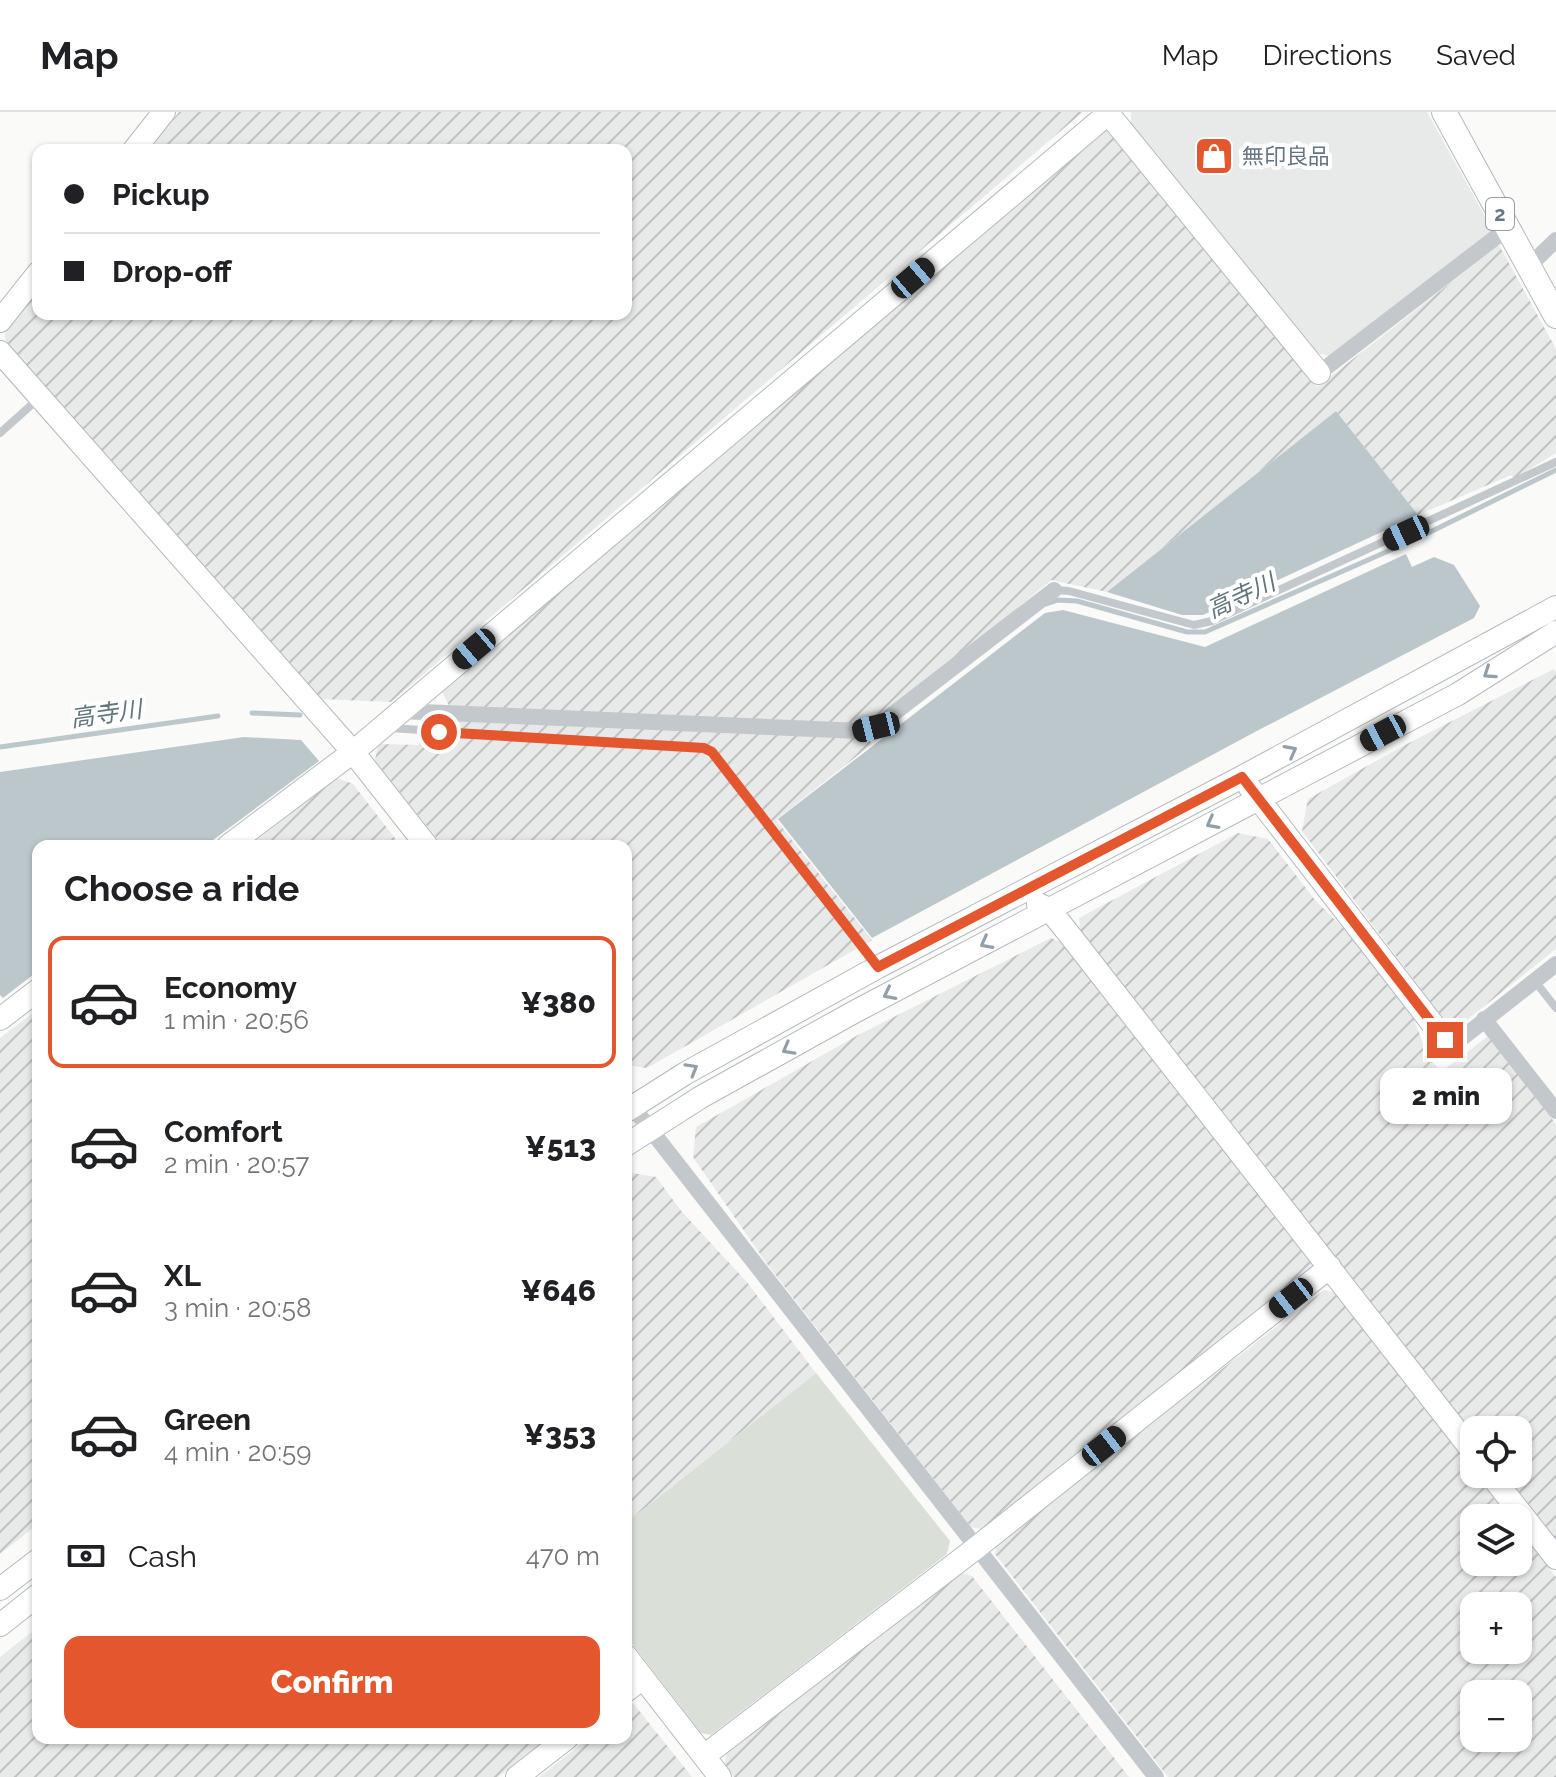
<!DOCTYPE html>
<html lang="en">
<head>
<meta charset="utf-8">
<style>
  body { margin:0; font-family:Raleway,"Noto Sans JP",sans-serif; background:#f2f2f2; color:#202124; height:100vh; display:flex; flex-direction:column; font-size:30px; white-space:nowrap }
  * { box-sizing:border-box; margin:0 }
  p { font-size:26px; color:#757577 }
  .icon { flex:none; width:44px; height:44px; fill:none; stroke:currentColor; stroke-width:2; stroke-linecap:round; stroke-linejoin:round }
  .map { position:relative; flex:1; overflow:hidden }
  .side { position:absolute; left:32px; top:728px; width:600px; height:904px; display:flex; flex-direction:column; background:#fff; border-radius:16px; box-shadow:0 2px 6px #0004 }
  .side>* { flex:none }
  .guide { position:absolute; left:32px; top:32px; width:600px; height:176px; border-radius:16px; box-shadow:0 2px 6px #0004; display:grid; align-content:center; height:176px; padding:0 32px; background:#fff }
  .fabs { position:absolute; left:1460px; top:1304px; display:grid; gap:16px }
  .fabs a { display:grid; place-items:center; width:72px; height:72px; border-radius:16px; background:#fff; box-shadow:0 2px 6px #0004; font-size:40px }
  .end { position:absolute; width:36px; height:36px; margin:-18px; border:10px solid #e4572e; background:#fff; box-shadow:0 0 0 4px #fff }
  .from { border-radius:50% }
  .bubble { position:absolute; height:56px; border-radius:16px; background:#fff; box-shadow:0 2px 6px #0004; font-size:26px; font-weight:800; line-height:56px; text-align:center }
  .car { position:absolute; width:24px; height:48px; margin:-24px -12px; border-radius:10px; box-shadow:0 0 6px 2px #0007; background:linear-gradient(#222 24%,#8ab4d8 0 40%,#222 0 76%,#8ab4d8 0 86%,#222 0) }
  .guide b { display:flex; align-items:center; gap:28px; height:76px; font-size:30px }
  .guide b+b { border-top:2px solid #e0e0e0 }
  .guide i { width:20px; height:20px; background:#202124 }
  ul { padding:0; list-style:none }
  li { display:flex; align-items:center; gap:24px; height:132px; margin:0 16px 12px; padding:0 16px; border:4px solid transparent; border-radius:16px }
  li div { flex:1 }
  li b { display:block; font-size:30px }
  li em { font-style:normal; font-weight:800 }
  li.current { border-color:#e4572e }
  li>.icon { width:72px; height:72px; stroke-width:1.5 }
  h2 { padding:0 32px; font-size:36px; line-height:96px }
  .pay { display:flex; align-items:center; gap:20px; height:88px; padding:0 32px; font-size:30px }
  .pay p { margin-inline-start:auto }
  .primary-button { display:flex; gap:16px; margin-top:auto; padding:16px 32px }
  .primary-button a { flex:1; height:92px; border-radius:16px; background:#e4572e; color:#fff; font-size:32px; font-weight:800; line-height:92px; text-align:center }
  header { display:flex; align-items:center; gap:48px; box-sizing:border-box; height:112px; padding:0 40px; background:#fff; border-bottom:2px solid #e0e0e0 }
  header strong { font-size:38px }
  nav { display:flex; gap:44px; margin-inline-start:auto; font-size:28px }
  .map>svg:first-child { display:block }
</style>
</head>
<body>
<header>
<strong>Map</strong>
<nav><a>Map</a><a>Directions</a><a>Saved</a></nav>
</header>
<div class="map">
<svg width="1556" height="1665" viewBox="0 0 1556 1665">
  <defs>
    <pattern id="industrial-furrows" width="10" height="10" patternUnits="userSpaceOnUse" patternTransform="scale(2)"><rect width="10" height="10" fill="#e8e9e9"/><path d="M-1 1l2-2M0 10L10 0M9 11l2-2" fill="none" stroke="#c0c1c2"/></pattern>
  </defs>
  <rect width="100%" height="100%" fill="#fafaf8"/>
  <!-- built -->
  <path fill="#e8e9e9" d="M1131 0H1427L1493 119 1339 246 1313 240 1131 12Z"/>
  <!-- industrial -->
  <path fill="url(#industrial-furrows)" fill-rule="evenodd" d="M179 0H1083L391 590 320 587 6 234 5 220 38 178V202H626V38H149Z
    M1102 17 1114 19 1317 275 1499 133 1556 237V341L1514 367 1511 363 1418 403 1336 299 1107 480 1051 468 866 623 872 632 776 708 872 828 647 956 626 953V734H443L375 649 378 632 418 633 449 594 442 579Z
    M1554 557 1556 561V837L1458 915 1448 913 1302 719 1308 687 1401 635Z
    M337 666 353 672 401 734H249Z
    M1238 721 1268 727 1315 788 1345 818 1414 907 1427 943 1441 960 1488 924 1556 1012V1430L1503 1362H1518V1318H1474V1324L1080 818 1079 806Z
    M1051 826 1068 833 1314 1149 1309 1164 1144 1288 985 1418 971 1415 767 1152 693 1045 696 1015 858 923Z
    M38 897V1412L0 1442V926Z
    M627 1060 656 1065 682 1100 746 1169 816 1261 626 1411Z
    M1324 1178 1336 1181 1511 1406H1474V1450H1518V1416L1556 1465V1665H1168L995 1442 996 1432ZM1474 1494H1518V1538H1474ZM1474 1582H1518V1626H1474Z
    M959 1460 972 1464 1129 1665H734L725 1653 726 1642Z
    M38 1515V1626H548L498 1665H0V1545Z
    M633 1591 692 1665H539L589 1626H626V1597Z"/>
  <!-- green -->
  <path fill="#dadfd7" d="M816 1261 950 1429 947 1442 711 1623 701 1621 626 1524V1411Z"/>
  <!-- water -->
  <path fill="#bbc7cb" d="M1336 299 1418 403 1203 503H1182L1107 480Z
    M1406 442 1412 455 1434 445 1454 453 1480 494 1474 506 1253 621 872 826 778 707 1045 501 1063 498 1205 535Z
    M244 625 301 628 319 649 205 734H38V859L3 886 0 883V660Z"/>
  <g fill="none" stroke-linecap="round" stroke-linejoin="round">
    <!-- stream -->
    <path stroke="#bbc7cb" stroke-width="5" d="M1046 492 1058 488 1077 489 1187 520H1205L1420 425 1556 358
      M252 601 300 603
      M0 635 218 604"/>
    <defs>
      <path id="secondary" d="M1107 0 1319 261
        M134 38 164 0
        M0 209 38 161
        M0 240 353 640 427 734
        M1250 676 1445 928
        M228 734 353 640 1110 0
        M1038 792 1049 797 1069 822 1474 1341
        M0 907 38 878
        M626 999 686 961 878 855 1242 665 1556 495
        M626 1033 701 985 856 899 1458 582 1556 520
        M1490 1362 1556 1446
        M0 1477 38 1448
        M0 1513 38 1483
        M626 1544 720 1665
        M626 1579 643 1566
        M704 1644 976 1436 1330 1155
        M517 1665 567 1626"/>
      <path id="primary" d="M1444 0 1556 204"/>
    </defs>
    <!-- secondary casing -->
    <use href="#secondary" stroke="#b3babf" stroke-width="24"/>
    <!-- primary casing -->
    <use href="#primary" stroke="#b5babe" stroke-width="26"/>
    <!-- lane -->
    <path stroke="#c3c8cc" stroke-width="8" d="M0 321 38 287
      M1054 478 1069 479 1194 513 1212 509 1556 350
      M390 616 704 636 712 640 877 855
      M1534 868 1556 896"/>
    <!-- street -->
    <path stroke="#c3c8cc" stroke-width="16" d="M1530 153 1556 128
      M1319 261 1508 116
      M400 599 860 619 876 615 1054 478
      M1484 907 1556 999
      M1445 928 1457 930 1556 852
      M632 994 1156 1665"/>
    <!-- secondary -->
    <use href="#secondary" stroke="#fff" stroke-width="22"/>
    <!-- primary -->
    <use href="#primary" stroke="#fff" stroke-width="24"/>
  </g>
  <!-- one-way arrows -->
  <defs><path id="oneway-chevron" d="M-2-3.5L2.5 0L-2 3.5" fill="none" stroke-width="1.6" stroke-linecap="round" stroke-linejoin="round" transform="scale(2)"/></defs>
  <g stroke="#939fa8">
    <use href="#oneway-chevron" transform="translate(1489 561) rotate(146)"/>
    <use href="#oneway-chevron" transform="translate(1291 639) rotate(-28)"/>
    <use href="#oneway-chevron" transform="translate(1212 711) rotate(152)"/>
    <use href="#oneway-chevron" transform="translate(986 831) rotate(152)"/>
    <use href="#oneway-chevron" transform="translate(889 882) rotate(153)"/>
    <use href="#oneway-chevron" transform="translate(788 937) rotate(151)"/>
    <use href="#oneway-chevron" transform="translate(692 957) rotate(-30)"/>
  </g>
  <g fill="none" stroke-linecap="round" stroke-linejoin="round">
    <!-- route -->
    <path stroke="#e4572e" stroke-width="10" d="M439 620 704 636 712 640 878 855 1242 665 1445 928"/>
  </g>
  <!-- icons -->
  <defs>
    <symbol id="shop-square" viewBox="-11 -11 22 22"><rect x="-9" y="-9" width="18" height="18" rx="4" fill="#e4572e" stroke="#fff"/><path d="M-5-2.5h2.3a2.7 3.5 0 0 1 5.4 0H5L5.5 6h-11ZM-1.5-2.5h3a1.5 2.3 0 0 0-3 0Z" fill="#fff"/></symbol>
  </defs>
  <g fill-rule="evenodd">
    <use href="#shop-square" x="1192" y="22" width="44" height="44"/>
  </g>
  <g text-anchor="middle" stroke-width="8" stroke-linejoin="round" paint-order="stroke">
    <!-- shield labels -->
    <rect fill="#fff" stroke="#939fa8" stroke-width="2" x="1486" y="86" width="28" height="32" rx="6"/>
    <g font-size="20" font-weight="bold" fill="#657683">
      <text x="1500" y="109">2</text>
    </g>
    <!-- poi labels -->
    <g font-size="22" fill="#657683" stroke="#fff" text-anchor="start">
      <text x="1242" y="52">無印良品</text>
    </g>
    <!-- water labels -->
    <g font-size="24" font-style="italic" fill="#60757c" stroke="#fff">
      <text transform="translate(1241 484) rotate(-25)" y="8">高寺川</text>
      <text transform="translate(106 602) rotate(-8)" y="8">高寺川</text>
    </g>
  </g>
</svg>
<div class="fabs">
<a><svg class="icon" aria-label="locate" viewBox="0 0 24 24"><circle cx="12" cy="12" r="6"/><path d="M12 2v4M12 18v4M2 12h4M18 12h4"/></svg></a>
<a><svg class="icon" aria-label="layers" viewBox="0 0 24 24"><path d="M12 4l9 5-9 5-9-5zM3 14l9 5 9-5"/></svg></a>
<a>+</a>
<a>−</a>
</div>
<i class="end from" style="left:439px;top:620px"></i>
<i class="end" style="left:1445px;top:928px"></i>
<div class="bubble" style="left:1380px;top:956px;width:132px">2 min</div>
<i class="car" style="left:913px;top:166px;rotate:50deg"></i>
<i class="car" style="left:1406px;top:421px;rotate:245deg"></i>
<i class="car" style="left:474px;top:537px;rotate:230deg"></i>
<i class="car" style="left:876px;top:615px;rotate:256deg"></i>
<i class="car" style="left:1383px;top:621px;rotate:242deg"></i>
<i class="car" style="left:1291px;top:1186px;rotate:232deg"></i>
<i class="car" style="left:1104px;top:1334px;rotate:52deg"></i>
<div class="guide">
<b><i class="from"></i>Pickup</b>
<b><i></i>Drop-off</b>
</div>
<section class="side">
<h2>Choose a ride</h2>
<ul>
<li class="current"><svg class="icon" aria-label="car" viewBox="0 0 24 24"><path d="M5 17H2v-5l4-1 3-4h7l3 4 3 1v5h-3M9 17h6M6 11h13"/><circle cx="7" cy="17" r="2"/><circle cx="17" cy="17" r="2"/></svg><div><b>Economy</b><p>1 min · 20:56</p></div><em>¥380</em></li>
<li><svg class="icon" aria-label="car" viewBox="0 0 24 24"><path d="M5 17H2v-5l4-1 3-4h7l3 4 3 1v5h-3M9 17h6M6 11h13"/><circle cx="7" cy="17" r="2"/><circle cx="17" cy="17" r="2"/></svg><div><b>Comfort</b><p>2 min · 20:57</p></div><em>¥513</em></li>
<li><svg class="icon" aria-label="car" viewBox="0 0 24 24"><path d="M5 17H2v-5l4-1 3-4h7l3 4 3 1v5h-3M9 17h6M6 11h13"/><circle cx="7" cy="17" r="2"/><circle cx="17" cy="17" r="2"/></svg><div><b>XL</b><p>3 min · 20:58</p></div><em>¥646</em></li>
<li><svg class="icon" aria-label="car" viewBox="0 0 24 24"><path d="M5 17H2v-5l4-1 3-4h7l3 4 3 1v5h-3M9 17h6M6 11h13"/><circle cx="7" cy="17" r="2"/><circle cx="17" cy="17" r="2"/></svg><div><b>Green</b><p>4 min · 20:59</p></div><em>¥353</em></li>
</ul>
<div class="pay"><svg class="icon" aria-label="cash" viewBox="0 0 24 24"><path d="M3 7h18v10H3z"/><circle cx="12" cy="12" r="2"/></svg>Cash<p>470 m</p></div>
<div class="primary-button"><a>Confirm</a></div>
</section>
</div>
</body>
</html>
